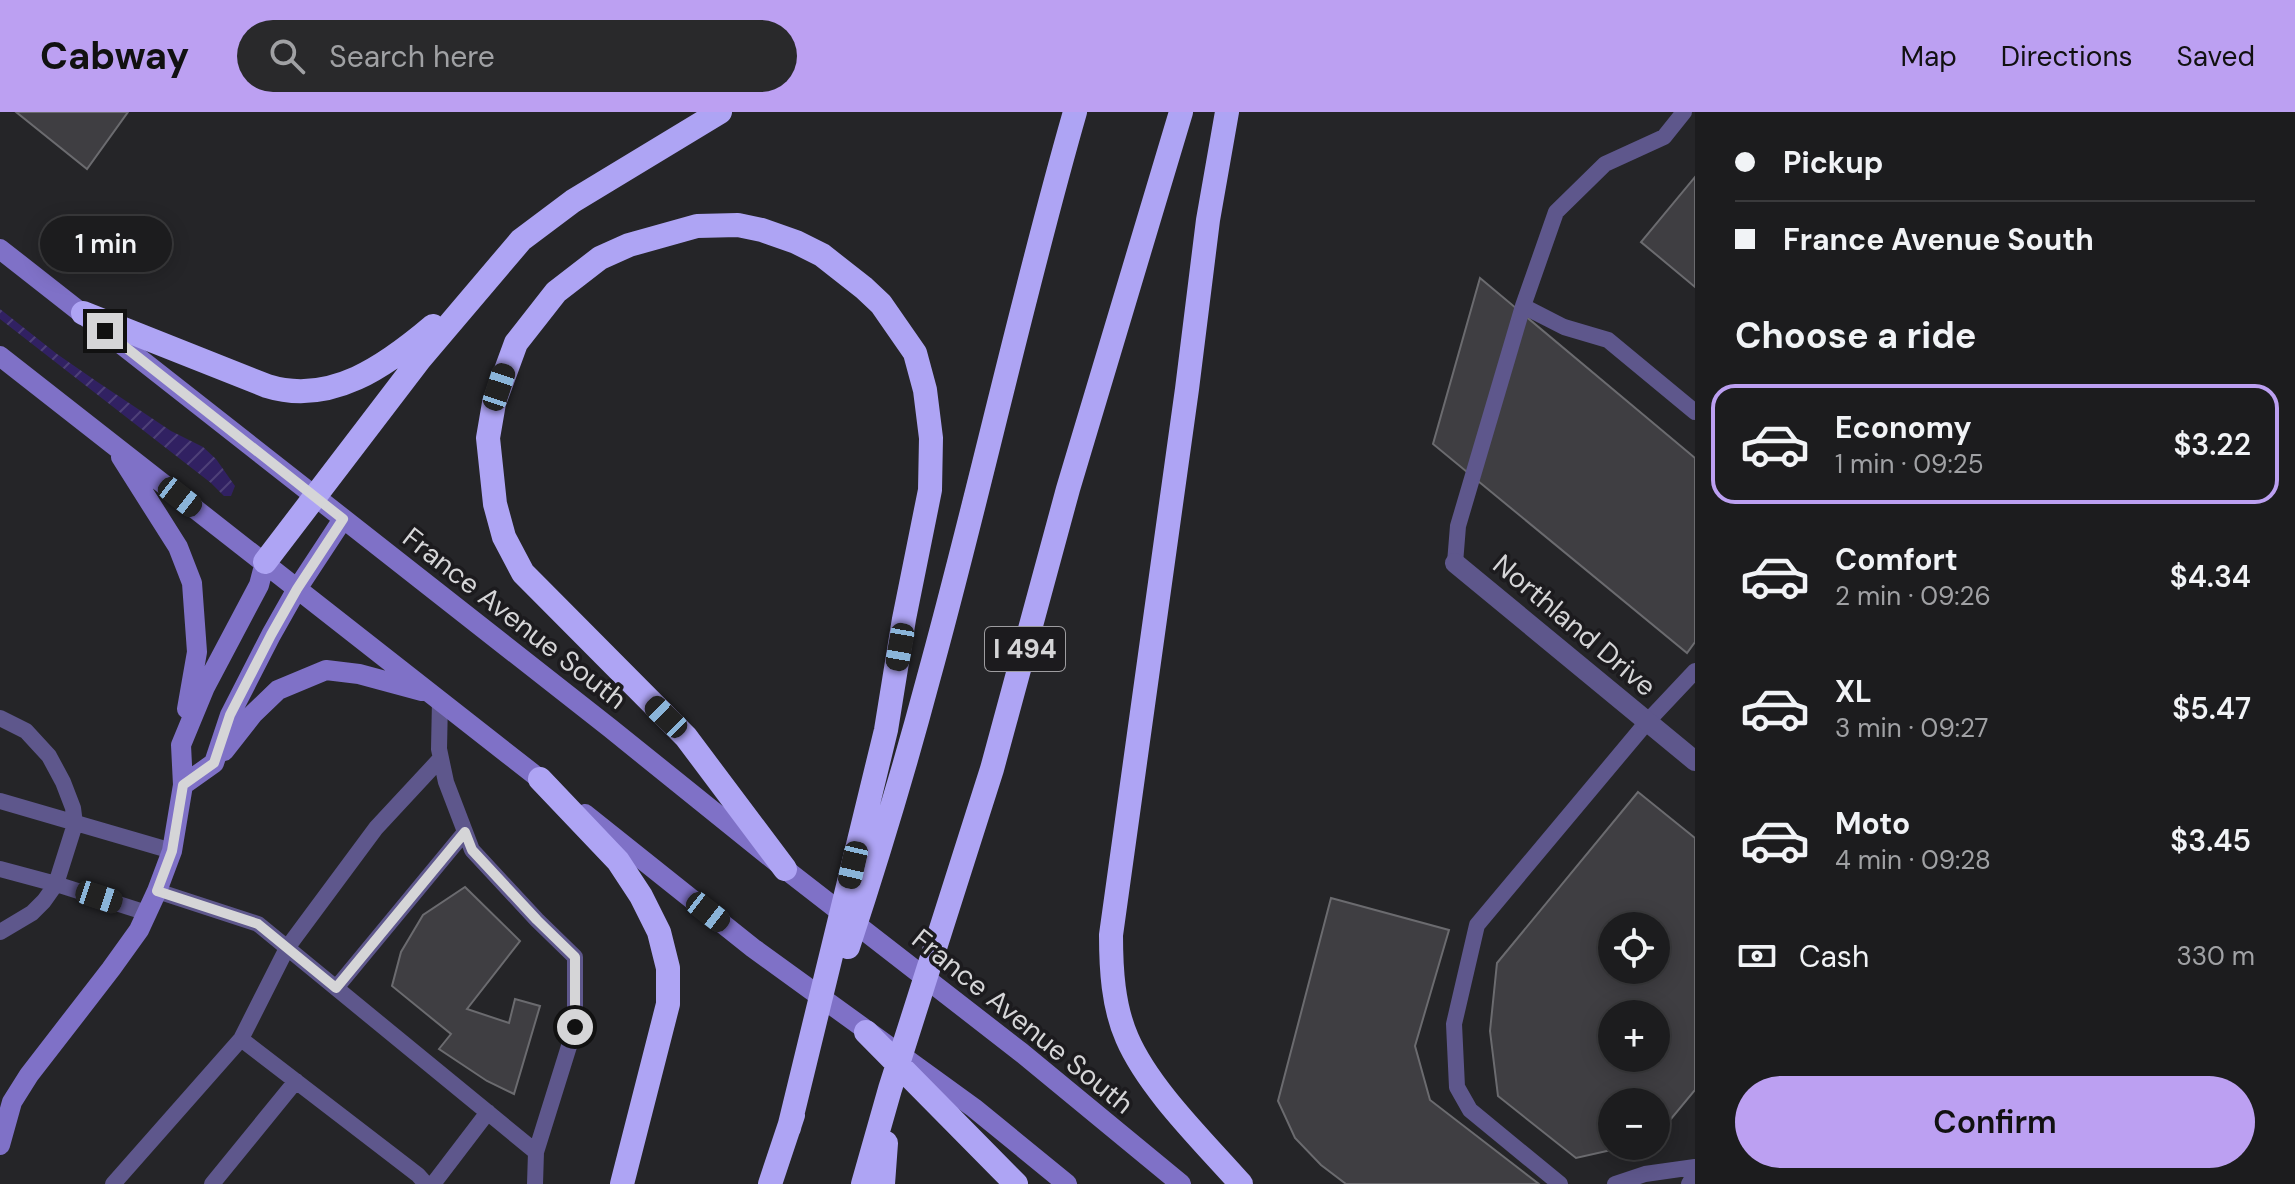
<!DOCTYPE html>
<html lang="en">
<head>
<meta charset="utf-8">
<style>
  body { margin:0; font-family:"DM Sans",sans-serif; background:#29292b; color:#f1f3f6; height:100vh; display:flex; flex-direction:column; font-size:30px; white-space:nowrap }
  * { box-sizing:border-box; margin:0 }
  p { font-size:26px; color:#a0a1a4 }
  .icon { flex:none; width:44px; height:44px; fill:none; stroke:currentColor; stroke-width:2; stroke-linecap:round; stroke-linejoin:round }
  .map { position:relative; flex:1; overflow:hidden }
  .sheet { display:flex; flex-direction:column; background:#1c1c1e; width:600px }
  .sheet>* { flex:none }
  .hud { display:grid; align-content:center; height:176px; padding:0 40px; background:#1c1c1e }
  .controls { position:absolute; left:1598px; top:800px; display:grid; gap:16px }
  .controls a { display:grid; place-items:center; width:72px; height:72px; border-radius:50%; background:#1c1c1e; box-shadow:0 4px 20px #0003,0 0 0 2px #3a3a3c; font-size:40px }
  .end { position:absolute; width:36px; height:36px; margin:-18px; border:10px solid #d5d5d7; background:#111; box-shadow:0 0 0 4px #111 }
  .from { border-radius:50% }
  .bubble { position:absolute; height:56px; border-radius:28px; background:#1c1c1e; box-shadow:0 4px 20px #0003,0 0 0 2px #3a3a3c; font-size:26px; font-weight:600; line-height:56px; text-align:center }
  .car { position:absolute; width:24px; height:48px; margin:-24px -12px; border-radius:10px; box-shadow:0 0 6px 2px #0007; background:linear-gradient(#222 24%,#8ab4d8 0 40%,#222 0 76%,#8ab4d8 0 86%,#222 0) }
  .hud b { display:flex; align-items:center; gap:28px; height:76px; font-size:30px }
  .hud b+b { border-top:2px solid #3a3a3c }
  .hud i { width:20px; height:20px; background:#f1f3f6 }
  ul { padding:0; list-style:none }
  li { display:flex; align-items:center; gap:24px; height:120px; margin:0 16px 12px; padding:0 24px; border:4px solid transparent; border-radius:24px }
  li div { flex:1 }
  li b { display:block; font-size:30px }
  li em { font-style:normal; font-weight:600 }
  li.current { border-color:#bca0f2 }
  li>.icon { width:72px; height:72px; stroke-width:1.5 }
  h2 { padding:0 40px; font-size:36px; line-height:96px }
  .pay { display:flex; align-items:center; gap:20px; height:88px; padding:0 40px; font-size:30px }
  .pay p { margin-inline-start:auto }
  .button { display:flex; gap:16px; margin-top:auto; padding:16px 40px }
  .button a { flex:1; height:92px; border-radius:48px; background:#bca0f2; color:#111; font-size:32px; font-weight:600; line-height:92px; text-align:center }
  header { display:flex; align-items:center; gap:48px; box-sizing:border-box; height:112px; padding:0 40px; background:#bca0f2; color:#111 }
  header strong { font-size:38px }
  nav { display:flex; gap:44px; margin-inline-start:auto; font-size:28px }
  .search { width:560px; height:72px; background:#29292b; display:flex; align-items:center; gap:20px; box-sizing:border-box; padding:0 28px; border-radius:44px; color:#a0a1a4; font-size:30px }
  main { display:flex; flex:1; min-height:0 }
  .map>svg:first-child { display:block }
</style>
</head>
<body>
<header>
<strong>Cabway</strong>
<div class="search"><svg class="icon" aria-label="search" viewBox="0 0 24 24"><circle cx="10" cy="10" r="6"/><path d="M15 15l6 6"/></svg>Search here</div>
<nav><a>Map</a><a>Directions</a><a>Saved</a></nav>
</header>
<main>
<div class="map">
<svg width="1695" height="1072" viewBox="0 0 1695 1072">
  <defs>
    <pattern id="garden-furrows" width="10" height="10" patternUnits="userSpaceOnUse" patternTransform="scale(2)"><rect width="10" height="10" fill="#312162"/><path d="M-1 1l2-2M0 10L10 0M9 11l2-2" fill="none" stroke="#4e4078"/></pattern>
  </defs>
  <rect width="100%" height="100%" fill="#252528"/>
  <!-- garden -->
  <path fill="url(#garden-furrows)" d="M0 197 57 242 96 269 171 319 203 335 216 347 235 374 231 384H224L211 371 0 207Z"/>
  <!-- building -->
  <path fill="#3f3e42" stroke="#6b6b6f" stroke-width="2" fill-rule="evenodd" d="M16 0H128L87 57Z
    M1695 65V175L1641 130Z
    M1480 166 1695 346V530L1687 541 1433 332Z
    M1638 680 1695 726V978L1656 1025V990H1612V1034H1629L1576 1046 1498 984 1490 919 1497 851ZM1612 814H1656V858H1612ZM1612 902H1656V946H1612Z
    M465 775 520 829 467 897 509 911 515 887 540 894 514 982 487 969 439 937 451 922 392 874 401 840 423 803Z
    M1331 786 1449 818 1415 934 1430 988 1539 1072H1346L1321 1053 1295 1026 1278 989Z"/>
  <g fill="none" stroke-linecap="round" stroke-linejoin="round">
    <!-- lane -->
    <path stroke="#5e578c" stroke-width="16" d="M1684 0 1664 25 1605 52 1556 100 1523 194 1564 215 1608 228 1695 300
      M1455 451 1458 414 1523 194
      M440 588 439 637 446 670 472 738 537 808 575 845V915L536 1040
      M0 606 26 619 49 644 63 670 73 696 75 712 56 772 44 789 32 801 0 820
      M0 689 172 739
      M0 757 56 772 147 801
      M157 779 258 812 536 1040 535 1072
      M336 876 465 720
      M241 927 287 836 376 716 441 646
      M113 1072 241 927 418 1063 426 1072
      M212 1072 296 969
      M433 1072 488 1000
      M1560 1072 1470 998 1457 975 1454 912 1477 813 1647 610 1695 559
      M1615 1072 1645 1062 1695 1055
      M1689 1072 1695 1061"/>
    <!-- street -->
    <path stroke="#5e578c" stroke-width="20" d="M1455 451 1695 649"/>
    <!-- secondary -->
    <path stroke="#7f71c7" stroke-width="20" d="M0 137 610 616 785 757 1022 941 1181 1072
      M0 244 550 675
      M121 345 178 435 192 471 197 540 187 597
      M224 639 253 602 278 578 326 558 359 562 422 579
      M183 673 214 651 230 603 271 523 297 477 343 407
      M585 702 753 836 974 996 1067 1072
      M0 1033 12 990 29 963 111 857 139 818 157 779 172 739 183 673 181 633 205 575 259 473 265 450"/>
    <!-- highway -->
    <path stroke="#aea4f4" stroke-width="24" d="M1227 0 1208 108 1187 277 1111 823C1111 857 1113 894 1127 926 1149 977 1204 1030 1241 1072
      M83 201 267 274C331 294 387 253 433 214
      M265 450 420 247 521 128 573 89 720 0
      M540 667 618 749 641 784 659 820 668 856V892L622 1072
      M785 757 686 625 523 461 504 425 495 392 488 326 494 291 516 231 556 180 600 146 629 133 697 114 738 113 762 118 796 130 822 143 864 176 881 192 915 241 925 278 931 326 930 378 904 507 886 618 789 1016
      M848 835C877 747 904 658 928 568 980 380 1021 188 1075 0
      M866 920 1016 1072
      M770 1072 793 1003
      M863 1072 890 977 992 657 1068 377 1181 0
      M883 1072 886 1031"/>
  </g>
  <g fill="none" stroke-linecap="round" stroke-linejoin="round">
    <!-- route -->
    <path stroke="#d5d5d7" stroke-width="10" d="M105 219 343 407 297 477 271 523 230 603 214 651 183 673 172 739 157 779 258 812 336 876 465 720 472 738 537 808 575 845V915"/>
  </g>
  <g text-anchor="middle" stroke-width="7" stroke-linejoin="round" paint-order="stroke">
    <!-- shield labels -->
    <rect fill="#1c1b1e" stroke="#9e9da0" stroke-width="2" x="985" y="515" width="80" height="44" rx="6"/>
    <g font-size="26" font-weight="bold" fill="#d5d5d7">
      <text x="1025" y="546">I 494</text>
    </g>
    <!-- street labels -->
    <g font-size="28" fill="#d5d5d7" stroke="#1c1b1e">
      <text transform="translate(515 506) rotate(38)" y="10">France Avenue South</text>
      <text transform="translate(1575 513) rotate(40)" y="10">Northland Drive</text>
      <text transform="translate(1023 909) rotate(39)" y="10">France Avenue South</text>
    </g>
  </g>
</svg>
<div class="controls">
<a><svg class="icon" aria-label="locate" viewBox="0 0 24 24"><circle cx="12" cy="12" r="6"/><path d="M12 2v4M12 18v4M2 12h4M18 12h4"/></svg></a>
<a>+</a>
<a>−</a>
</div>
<i class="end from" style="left:575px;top:915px"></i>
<i class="end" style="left:105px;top:219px"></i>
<div class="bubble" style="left:40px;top:104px;width:132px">1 min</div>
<i class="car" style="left:499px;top:275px;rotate:18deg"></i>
<i class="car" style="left:180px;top:385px;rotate:128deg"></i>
<i class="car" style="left:900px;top:535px;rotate:190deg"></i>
<i class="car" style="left:666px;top:605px;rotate:314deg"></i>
<i class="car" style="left:853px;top:753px;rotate:193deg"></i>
<i class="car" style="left:99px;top:785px;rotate:108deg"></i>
<i class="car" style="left:708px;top:800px;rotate:128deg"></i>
</div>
<section class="sheet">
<div class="hud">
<b><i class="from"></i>Pickup</b>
<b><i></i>France Avenue South</b>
</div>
<h2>Choose a ride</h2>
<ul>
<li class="current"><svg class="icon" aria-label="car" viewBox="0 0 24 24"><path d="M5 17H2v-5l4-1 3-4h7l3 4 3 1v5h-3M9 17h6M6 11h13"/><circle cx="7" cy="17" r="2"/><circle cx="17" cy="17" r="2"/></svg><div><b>Economy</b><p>1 min · 09:25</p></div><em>$3.22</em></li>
<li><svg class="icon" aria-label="car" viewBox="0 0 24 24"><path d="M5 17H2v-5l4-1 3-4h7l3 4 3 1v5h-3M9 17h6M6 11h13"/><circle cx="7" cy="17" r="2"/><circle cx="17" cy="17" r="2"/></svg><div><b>Comfort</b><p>2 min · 09:26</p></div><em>$4.34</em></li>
<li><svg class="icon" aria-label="car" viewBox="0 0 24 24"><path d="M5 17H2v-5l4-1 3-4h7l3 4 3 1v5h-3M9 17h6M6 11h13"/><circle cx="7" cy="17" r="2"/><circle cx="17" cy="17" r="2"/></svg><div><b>XL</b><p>3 min · 09:27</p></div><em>$5.47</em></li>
<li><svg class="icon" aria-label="car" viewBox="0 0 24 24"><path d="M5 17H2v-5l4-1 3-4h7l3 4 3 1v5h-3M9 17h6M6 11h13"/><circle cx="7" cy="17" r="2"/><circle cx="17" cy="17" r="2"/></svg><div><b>Moto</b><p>4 min · 09:28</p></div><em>$3.45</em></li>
</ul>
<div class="pay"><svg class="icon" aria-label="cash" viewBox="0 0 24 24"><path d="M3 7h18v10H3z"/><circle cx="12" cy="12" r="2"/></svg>Cash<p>330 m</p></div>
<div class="button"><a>Confirm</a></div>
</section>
</main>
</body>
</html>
